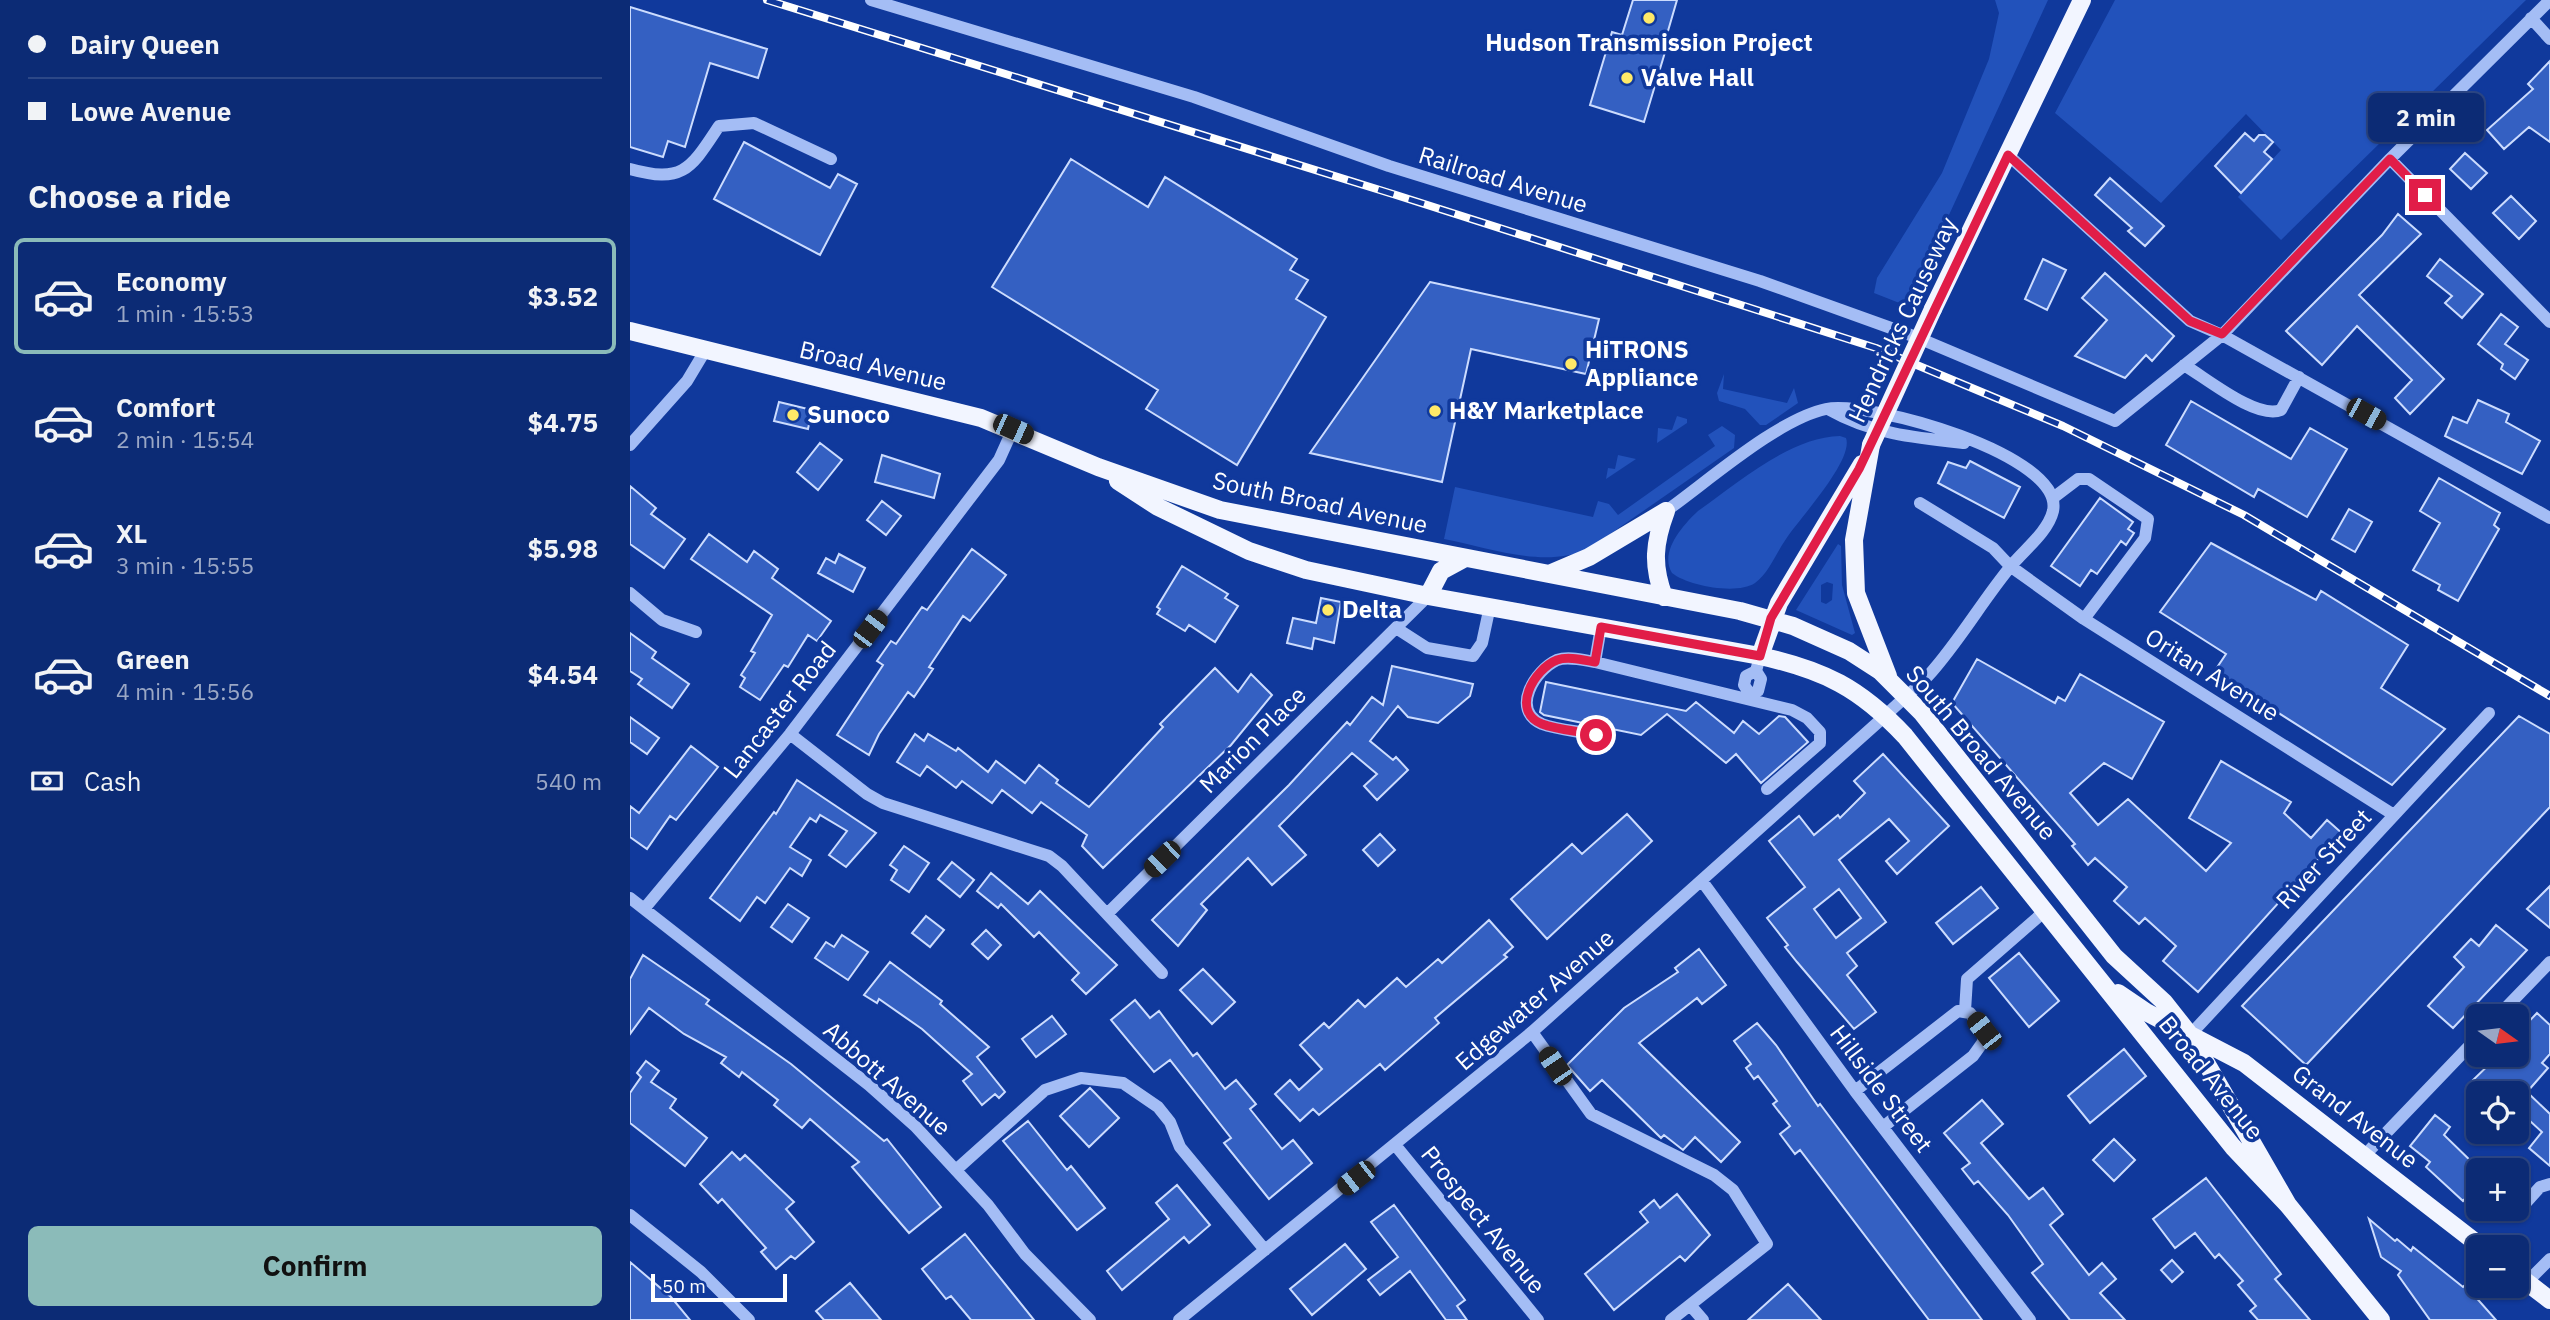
<!DOCTYPE html>
<html lang="en">
<head>
<meta charset="utf-8">
<style>
  body { margin:0; font-family:"IBM Plex Sans",sans-serif; background:#1a377d; color:#f1f3f6; height:100vh; display:flex; flex-direction:column; font-size:26px; white-space:nowrap }
  * { box-sizing:border-box; margin:0 }
  p { font-size:23px; color:#9aa7c5 }
  .icon { flex:none; width:38px; height:38px; fill:none; stroke:currentColor; stroke-width:2; stroke-linecap:round; stroke-linejoin:round }
  .map { position:relative; flex:1; overflow:hidden }
  .sheet { display:flex; flex-direction:column; background:#0c2b75; width:630px }
  .sheet>* { flex:none }
  .hud { display:grid; align-content:center; height:154px; padding:0 28px; background:#0c2b75 }
  .needle { width:46px; rotate:104deg }
  .buttons { position:absolute; left:1836px; top:1004px; display:grid; gap:14px }
  .buttons a { display:grid; place-items:center; width:63px; height:63px; border-radius:10px; background:#0c2b75; box-shadow:0 2px 5px #0004,0 0 0 2px #2c4787; font-size:35px }
  .scale { position:absolute; left:21px; bottom:18px; width:136px; box-sizing:border-box; padding-left:7px; border:4px solid #fff; border-top:0; font-size:19px; line-height:24px; white-space:nowrap; color:#fff; -webkit-text-stroke:5px #10399c; paint-order:stroke }
  .end { position:absolute; width:32px; height:32px; margin:-16px; border:9px solid #e11d48; background:#fff; box-shadow:0 0 0 4px #fff }
  .from { border-radius:50% }
  .bubble { position:absolute; height:49px; border-radius:10px; background:#0c2b75; box-shadow:0 2px 5px #0004,0 0 0 2px #2c4787; font-size:23px; font-weight:700; line-height:49px; text-align:center }
  .car { position:absolute; width:21px; height:42px; margin:-21px -10px; border-radius:9px; box-shadow:0 0 5px 2px #0007; background:linear-gradient(#222 24%,#8ab4d8 0 40%,#222 0 76%,#8ab4d8 0 86%,#222 0) }
  .hud b { display:flex; align-items:center; gap:24px; height:66px; font-size:26px }
  .hud b+b { border-top:2px solid #2c4787 }
  .hud i { width:18px; height:18px; background:#f1f3f6 }
  ul { padding:0; list-style:none }
  li { display:flex; align-items:center; gap:21px; height:116px; margin:0 14px 10px; padding:0 14px; border:4px solid transparent; border-radius:10px }
  li div { flex:1 }
  li b { display:block; font-size:26px }
  li em { font-style:normal; font-weight:700 }
  li.active { border-color:#8bbbb9 }
  li>.icon { width:63px; height:63px; stroke-width:1.5 }
  h2 { padding:0 28px; font-size:32px; line-height:84px }
  .pay { display:flex; align-items:center; gap:18px; height:77px; padding:0 28px; font-size:26px }
  .pay p { margin-inline-start:auto }
  .action { display:flex; gap:14px; margin-top:auto; padding:14px 28px }
  .action a { flex:1; height:80px; border-radius:10px; background:#8bbbb9; color:#111; font-size:28px; font-weight:700; line-height:80px; text-align:center }
  main { display:flex; flex:1; min-height:0 }
  .map>svg:first-child { display:block }
</style>
</head>
<body>
<main>
<section class="sheet">
<div class="hud">
<b><i class="from"></i>Dairy Queen</b>
<b><i></i>Lowe Avenue</b>
</div>
<h2>Choose a ride</h2>
<ul>
<li class="active"><svg class="icon" aria-label="car" viewBox="0 0 24 24"><path d="M5 17H2v-5l4-1 3-4h7l3 4 3 1v5h-3M9 17h6M6 11h13"/><circle cx="7" cy="17" r="2"/><circle cx="17" cy="17" r="2"/></svg><div><b>Economy</b><p>1 min · 15:53</p></div><em>$3.52</em></li>
<li><svg class="icon" aria-label="car" viewBox="0 0 24 24"><path d="M5 17H2v-5l4-1 3-4h7l3 4 3 1v5h-3M9 17h6M6 11h13"/><circle cx="7" cy="17" r="2"/><circle cx="17" cy="17" r="2"/></svg><div><b>Comfort</b><p>2 min · 15:54</p></div><em>$4.75</em></li>
<li><svg class="icon" aria-label="car" viewBox="0 0 24 24"><path d="M5 17H2v-5l4-1 3-4h7l3 4 3 1v5h-3M9 17h6M6 11h13"/><circle cx="7" cy="17" r="2"/><circle cx="17" cy="17" r="2"/></svg><div><b>XL</b><p>3 min · 15:55</p></div><em>$5.98</em></li>
<li><svg class="icon" aria-label="car" viewBox="0 0 24 24"><path d="M5 17H2v-5l4-1 3-4h7l3 4 3 1v5h-3M9 17h6M6 11h13"/><circle cx="7" cy="17" r="2"/><circle cx="17" cy="17" r="2"/></svg><div><b>Green</b><p>4 min · 15:56</p></div><em>$4.54</em></li>
</ul>
<div class="pay"><svg class="icon" aria-label="cash" viewBox="0 0 24 24"><path d="M3 7h18v10H3z"/><circle cx="12" cy="12" r="2"/></svg>Cash<p>540 m</p></div>
<div class="action"><a>Confirm</a></div>
</section>
<div class="map">
<svg width="1920" height="1320" viewBox="0 0 1920 1320">
  <rect width="100%" height="100%" fill="#10399c"/>
  <!-- green -->
  <path fill="#2252bb" fill-rule="evenodd" d="M1365 0H1418L1277 306 1244 293 1247 278 1312 173 1359 59 1369 13Z
    M1485 0H1896L1651 240 1608 197 1651 150 1616 114 1531 203 1425 113Z
    M1094 374 1093 389 1157 403 1164 388 1168 403 1136 425H1130L1115 409 1089 401 1087 393Z
    M1047 416 1057 419V423L1027 443 1028 428 1042 430Z
    M1092 426 1105 435 1104 448 957 550C912 568 860 548 814 539L825 487 963 517 968 501 979 504 988 515 1085 446 1078 435Z
    M1210 436 1216 438C1224 460 1169 519 1156 539 1146 553 1139 573 1125 583 1107 595 1058 586 1042 573 1029 552 1053 525 1068 511 1108 483 1160 437 1210 436Z
    M988 455 1006 459 976 479 978 468 985 469Z
    M1208 544 1211 546 1212 585 1225 633 1222 635 1166 610ZM1197 582 1203 584 1202 600 1196 604 1191 602V585Z"/>
  <!-- building -->
  <path fill="#3460c2" stroke="#ccdcfe" stroke-width="2" fill-rule="evenodd" d="M1003 0H1047L1033 48 1036 49 1014 122 960 105 982 32 992 35Z
    M0 7 137 49 128 78 80 63 55 147 38 141 33 157 0 147Z
    M1920 61V142L1899 127 1874 149 1857 130 1903 89 1898 84Z
    M1615 133 1624 141 1629 135H1635L1643 142 1634 152 1642 159 1611 193 1585 166Z
    M114 142 200 188 208 174 227 184 190 255 84 199Z
    M1835 153 1857 173 1841 189 1820 169Z
    M441 159 518 207 535 177 667 259 660 270 678 280 666 299 696 317 607 465 516 409 528 390 362 287Z
    M1480 178 1534 226 1515 246 1498 231 1502 228 1465 195Z
    M1881 196 1906 221 1889 239 1863 213Z
    M1768 214 1791 234 1729 295 1814 379 1780 414 1765 398 1782 380 1727 326 1692 365 1656 331 1752 235Z
    M1413 259 1436 270 1417 310 1395 299Z
    M1810 259 1853 294 1832 318 1815 303 1822 296 1797 276Z
    M1475 273 1544 336 1522 361 1516 355 1495 378 1445 356 1477 320 1452 298Z
    M800 282 969 319 956 374 841 349 812 482 680 453Z
    M1871 314 1888 327 1875 344 1898 360 1885 379 1871 369 1873 364 1848 344Z
    M1848 400 1879 414 1876 422 1910 441 1892 474 1815 436 1823 417 1837 423Z
    M1561 401 1661 459 1680 428 1717 449 1677 517 1628 489 1624 497 1536 445Z
    M149 402 182 410 178 429 144 421Z
    M190 443 212 460 188 490 167 472Z
    M252 455 310 474 304 498 245 482Z
    M1340 461 1390 487 1374 518 1308 483 1318 462 1336 468Z
    M1809 478 1870 513 1864 525 1869 529 1828 601 1808 590 1810 585 1783 570 1810 523 1790 511Z
    M0 486 26 508 21 514 55 539 34 568 0 544Z
    M1470 498 1503 522 1498 529 1504 533 1496 545 1491 541 1467 574 1461 570 1450 586 1421 566Z
    M252 501 271 516 256 535 237 520Z
    M1719 509 1742 522 1725 552 1702 539Z
    M79 534 117 562 124 551 148 569 142 578 201 621 187 641 178 635 158 667 154 665 130 700 110 687 115 678 111 675 125 653 121 651 142 615 61 559Z
    M1581 543 1686 600 1691 591 1778 645 1751 688 1815 729 1762 785 1584 672 1596 654 1530 612Z
    M342 549 376 575 340 621 333 616 299 667 303 669 284 697 278 692 249 734 239 755 207 735 253 665 247 661 261 641 266 644 292 607 297 610Z
    M209 554 235 568 223 592 188 573 196 558 205 563Z
    M552 566 598 594 595 598 608 606 585 642 559 625 555 631 527 614 530 609 527 607Z
    M691 598 711 602 704 643 684 638 682 649 657 643 663 618 686 623Z
    M0 633 26 652 22 658 59 684 42 708 8 684 12 679 0 671Z
    M1347 659 1425 703 1428 697 1435 701 1450 674 1534 722 1502 779 1474 763 1440 793 1468 825 1498 799 1576 871 1601 843 1559 818 1591 761 1661 802 1654 813 1681 838 1697 820 1714 835 1701 850 1698 848 1568 992 1533 961 1546 946 1515 918 1509 924 1484 901 1497 887 1465 858 1458 865 1442 846 1445 844 1322 703Z
    M762 666 843 684 840 696 808 723 778 717 768 706 740 741 763 760 766 757 778 770 747 800 734 786 747 774 722 753 649 826 676 855 642 885 618 858 571 904 577 910 548 946 522 920 659 785 717 722 720 725 742 697 753 705Z
    M585 668 608 692 621 674 642 695 601 745 473 868 452 846 457 835 411 802 402 813 372 790 362 803 332 781 326 788 297 766 290 776 267 762 285 734 294 741 298 734 326 751 328 748 358 772 366 761 395 783 409 765 428 780 426 783 459 807 533 727 530 724Z
    M916 682 1056 711 1066 702 1104 733 1113 721 1129 734 1149 716 1155 717 1178 742 1131 783 1106 754 1096 763 1037 714 1011 735 914 715 910 712Z
    M1889 716 1920 734V807L1676 1065 1612 1006Z
    M0 717 29 738 17 754 0 742Z
    M61 746 88 767 46 820 40 816 17 849 0 837V806L9 813Z
    M1253 754 1319 826 1267 874 1256 861 1279 841 1259 819 1209 860 1256 922 1217 953 1227 966 1217 975 1246 1012 1224 1029 1167 962 1155 947 1158 945 1137 918 1175 887 1139 841 1169 816 1184 835 1208 815 1210 818 1235 793 1224 781ZM1209 889 1231 918 1206 938 1184 909Z
    M167 780 246 833 216 867 199 855 217 831 190 815 186 822 180 818 160 847 181 860 172 876 160 868 135 903 127 897 110 921 80 898 144 812 146 814Z
    M997 814 1022 841 917 939 881 899 942 844 952 854Z
    M750 834 765 850 748 866 733 850Z
    M274 846 299 863 279 892 261 880 267 870 260 865Z
    M322 862 344 880 330 897 308 879Z
    M361 873 398 904 410 891 487 965 456 994 442 980 449 973 409 932 404 937 371 904 368 908 347 891Z
    M1920 886V928L1897 909Z
    M1351 887 1368 908 1323 944 1306 923Z
    M158 904 179 918 162 942 141 927Z
    M296 916 314 930 300 947 282 933Z
    M859 920 883 947 874 955 877 957 805 1018 809 1023 755 1070 750 1064 689 1115 683 1109 670 1121 645 1094 660 1080 669 1090 692 1069 670 1045 694 1023 699 1028 728 1000 735 1007 767 978 776 987 808 959 812 963Z
    M1866 925 1897 950 1823 1028 1798 1006 1834 967 1824 957 1841 939 1849 946Z
    M356 930 371 945 358 959 342 944Z
    M212 935 238 952 218 980 185 958 196 942 204 947Z
    M1069 949 1096 985 1072 1004 1067 998 1009 1043 1110 1142 1091 1162 1065 1137 1053 1150 1034 1135 1031 1138 972 1080 960 1091 937 1065 994 1008 1048 972 1045 968Z
    M1389 953 1429 1001 1399 1027 1359 978Z
    M13 955 79 1000 76 1004 161 1064 254 1141 257 1139 311 1207 279 1233 222 1167 229 1162 180 1119 172 1128 144 1105 148 1100 112 1072 109 1077 91 1063 96 1057 54 1034 19 1008 0 1034V979Z
    M260 962 312 1001 310 1004 359 1047 347 1057 375 1092 369 1098 365 1094 352 1105 333 1081 342 1074 292 1029 249 999 247 1003 234 995Z
    M573 969 605 1002 582 1024 550 990Z
    M505 1000 520 1018 529 1011 563 1056 567 1053 595 1089 606 1080 626 1104 620 1109 652 1149 663 1140 682 1163 639 1199 594 1143 601 1138 540 1060 524 1072 481 1020Z
    M1907 1013 1920 1025V1054L1912 1063 1918 1068 1897 1092 1920 1114V1166L1899 1148 1912 1132 1886 1108V1094H1854L1842 1081 1869 1055H1886V1035Z
    M422 1016 436 1034 406 1057 392 1039Z
    M1127 1023 1146 1045 1188 1106 1190 1104 1352 1320H1299L1170 1150 1165 1154 1150 1134 1160 1126 1143 1104 1147 1101 1128 1076 1124 1079 1116 1068 1121 1064 1104 1041Z
    M1494 1049 1516 1076 1460 1123 1438 1096Z
    M16 1061 29 1071 21 1082 46 1099 40 1108 77 1138 55 1166 0 1123V1093L11 1077 7 1073Z
    M460 1088 489 1118 459 1147 430 1116Z
    M1352 1100 1373 1124 1351 1143 1399 1199 1413 1188 1433 1214 1420 1225 1459 1275 1472 1263 1486 1279 1470 1293 1495 1320H1440L1402 1273 1413 1264 1378 1215 1348 1181 1344 1184 1332 1169 1340 1163 1314 1133Z
    M1805 1115 1820 1127 1814 1135 1848 1168V1184L1833 1201 1796 1167 1800 1162 1780 1146Z
    M398 1121 437 1170 441 1166 475 1208 447 1230 373 1141Z
    M1484 1139 1505 1160 1484 1181 1463 1160Z
    M102 1152 110 1160 115 1155 164 1202 156 1209 184 1242 165 1259 161 1256 146 1269 131 1252 136 1248 92 1199 88 1203 70 1184Z
    M1576 1178 1651 1274 1645 1279 1680 1320H1628L1620 1311 1626 1306 1608 1285 1613 1281 1589 1254 1585 1258 1565 1233 1545 1248 1523 1219Z
    M547 1185 580 1225 559 1243 554 1237 492 1290 477 1271 539 1219 526 1203Z
    M1047 1194 1080 1235 1055 1261 1050 1256 984 1310 955 1274 1018 1222 1010 1212 1024 1200 1030 1208Z
    M764 1205 835 1300 827 1306 837 1320H816L780 1271 750 1295 738 1280 768 1257 741 1222Z
    M1739 1219 1765 1241 1767 1239 1781 1251 1783 1247 1833 1287 1835 1285 1866 1320H1800L1768 1275 1771 1271 1751 1257Z
    M335 1234 359 1264 404 1320H341L321 1296 316 1299 292 1269Z
    M715 1244 736 1269 682 1315 660 1289Z
    M1542 1260 1553 1272 1542 1282 1531 1270Z
    M0 1262 41 1297 60 1320H0Z
    M220 1283 251 1320H194L186 1311Z
    M1158 1284 1191 1320H1118Z"/>
  <g fill="none" stroke-linecap="round" stroke-linejoin="round">
    <!-- minor -->
    <path stroke="#a4bdf5" stroke-width="12" d="M241 0 564 97 759 166 1130 281 1286 337 1485 421 1592 335 1760 159 1920 0
      M1901 18 1920 39
      M1378 155 1560 321 1592 335 1920 518
      M1760 159 1920 322
      M0 169C54 184 61 168 89 126L124 123 201 159
      M1554 365C1576 378 1627 420 1651 410L1669 377
      M1198 409C1242 434 1285 438 1334 443
      M0 445 57 381 75 351
      M1423 498 1448 479H1459L1518 519 1515 538 1454 619
      M1290 503 1363 548 1380 566 1454 619 1764 815
      M0 593 32 620 66 632
      M766 628 797 648 843 656 852 643 860 606
      M965 662 971 627
      M1126 671 1116 676 1114 685 1120 694 1128 691 1131 679 1126 671 1130 656
      M160 734 237 794 253 803 419 856 432 866 532 973
      M966 735C949 731 928 730 912 724 880 710 905 670 927 660 938 656 953 660 965 662L1162 710 1177 718 1190 732V743L1137 789
      M1072 881 1225 1091 1400 1320
      M0 898 239 1085 285 1126 358 1205 395 1254 460 1320
      M14 909 160 734 369 460 383 429
      M477 914 798 596
      M1335 1011 1337 979 1415 911
      M1867 1017 1920 962
      M902 1032 961 1114 1084 1175 1103 1190 1137 1244 1041 1320
      M1560 1035 1859 713
      M1225 1091 1328 1011 1340 1013 1354 1031 1353 1042 1343 1056 1253 1127
      M766 1146 908 1320
      M1734 1156 1848 1037
      M327 1169 415 1090 451 1078 493 1083 528 1107 540 1122 550 1147 635 1250
      M0 1215 71 1272 119 1320
      M1884 1216 1910 1187 1920 1184
      M1897 1282 1920 1259
      M1060 1305 1073 1320
      M549 1320 902 1032 1255 716C1269 702 1285 690 1298 676 1329 642 1352 601 1381 566 1394 550 1418 532 1423 511 1435 455 1239 400 1196 409 1148 419 1077 482 1036 511"/>
    <!-- major -->
    <path stroke="#f2f5ff" stroke-width="18" d="M1303 309 1452 0
      M0 331 351 418 468 467 590 510 1110 611 1163 626 1219 651 1250 671 1292 713 1484 956 1534 1002 1560 1035 1658 1205
      M1241 445 1224 540 1226 593 1258 676
      M488 481 528 507 619 551 676 570 798 596 1130 656C1194 670 1230 688 1275 736L1603 1147 1658 1205 1751 1320
      M919 574 959 557 1036 511
      M798 596 811 571 835 558
      M1034 597C1022 565 1024 543 1036 511
      M1130 656 1149 603 1232 464
      M1488 993 1516 1012 1614 1063 1853 1248
      M1886 1274 1920 1300"/>
    <defs>
      <path id="rail" d="M137 0 766 195 1246 348 1433 426 1614 515 1920 696"/>
    </defs>
    <!-- rail casing -->
    <use href="#rail" stroke="#fff" stroke-width="8"/>
    <!-- rail -->
    <use href="#rail" stroke="#10399c" stroke-width="5" stroke-dasharray="16" stroke-linecap="butt"/>
    <!-- major-bridge -->
    <path stroke="#f2f5ff" stroke-width="18" d="M1241 445 1303 309"/>
  </g>
  <g fill="none" stroke-linecap="round" stroke-linejoin="round">
    <!-- route -->
    <path stroke="#e11d48" stroke-width="9" d="M966 735C949 731 928 730 912 724 880 711 904 669 927 660 938 656 953 660 965 662L971 627 1130 656 1141 618 1229 469 1378 155 1560 321 1592 334 1760 159 1795 195"/>
  </g>
  <!-- markers -->
  <g fill="#ffe968" stroke="#10399c" stroke-width="2.5">
    <circle cx="1019" cy="18" r="7"/>
    <circle cx="997" cy="78" r="7"/>
    <circle cx="941" cy="364" r="7"/>
    <circle cx="805" cy="411" r="7"/>
    <circle cx="163" cy="415" r="7"/>
    <circle cx="698" cy="610" r="7"/>
  </g>
  <g text-anchor="middle" stroke-width="7" stroke-linejoin="round" paint-order="stroke">
    <!-- poi labels -->
    <g font-size="24" font-weight="bold" fill="#fff" stroke="#10399c" text-anchor="start">
      <text x="1019" y="51" text-anchor="middle">Hudson Transmission Project</text>
      <text x="1011" y="86">Valve Hall</text>
      <text x="955" y="358">HiTRONS<tspan x="955" dy="28">Appliance</tspan></text>
      <text x="819" y="419">H&amp;Y Marketplace</text>
      <text x="177" y="423">Sunoco</text>
      <text x="712" y="618">Delta</text>
    </g>
    <!-- street labels -->
    <g font-size="24" fill="#fff" stroke="#10399c">
      <text transform="translate(873 180) rotate(17)" y="8">Railroad Avenue</text>
      <text transform="translate(1273 320) rotate(-65)" y="8">Hendricks Causeway</text>
      <text transform="translate(243 366) rotate(13)" y="8">Broad Avenue</text>
      <text transform="translate(690 503) rotate(12)" y="8">South Broad Avenue</text>
      <text transform="translate(1582 675) rotate(32)" y="8">Oritan Avenue</text>
      <text transform="translate(150 710) rotate(-52)" y="8">Lancaster Road</text>
      <text transform="translate(623 740) rotate(-45)" y="8">Marion Place</text>
      <text transform="translate(1351 753) rotate(50)" y="8">South Broad Avenue</text>
      <text transform="translate(1694 859) rotate(-47)" y="8">River Street</text>
      <text transform="translate(905 1000) rotate(-41)" y="8">Edgewater Avenue</text>
      <text transform="translate(1581 1078) rotate(51)" y="8">Broad Avenue</text>
      <text transform="translate(257 1079) rotate(41)" y="8">Abbott Avenue</text>
      <text transform="translate(1251 1089) rotate(53)" y="8">Hillside Street</text>
      <text transform="translate(1725 1117) rotate(38)" y="8">Grand Avenue</text>
      <text transform="translate(853 1220) rotate(51)" y="8">Prospect Avenue</text>
    </g>
  </g>
</svg>
<div class="buttons">
<a><svg class="needle" viewBox="-14 -14 28 28"><path d="M0-13l5 13h-10z" fill="#e53935"/><path d="M0 13l5-13h-10z" fill="#9aa7c5"/></svg></a>
<a><svg class="icon" aria-label="locate" viewBox="0 0 24 24"><circle cx="12" cy="12" r="6"/><path d="M12 2v4M12 18v4M2 12h4M18 12h4"/></svg></a>
<a>+</a>
<a>−</a>
</div>
<div class="scale">50 m</div>
<i class="end from" style="left:966px;top:735px"></i>
<i class="end" style="left:1795px;top:195px"></i>
<div class="bubble" style="left:1738px;top:93px;width:116px">2 min</div>
<i class="car" style="left:1736px;top:414px;rotate:119deg"></i>
<i class="car" style="left:383px;top:429px;rotate:114deg"></i>
<i class="car" style="left:240px;top:629px;rotate:37deg"></i>
<i class="car" style="left:532px;top:859px;rotate:226deg"></i>
<i class="car" style="left:1354px;top:1031px;rotate:322deg"></i>
<i class="car" style="left:925px;top:1066px;rotate:326deg"></i>
<i class="car" style="left:726px;top:1178px;rotate:232deg"></i>
</div>
</main>
</body>
</html>
